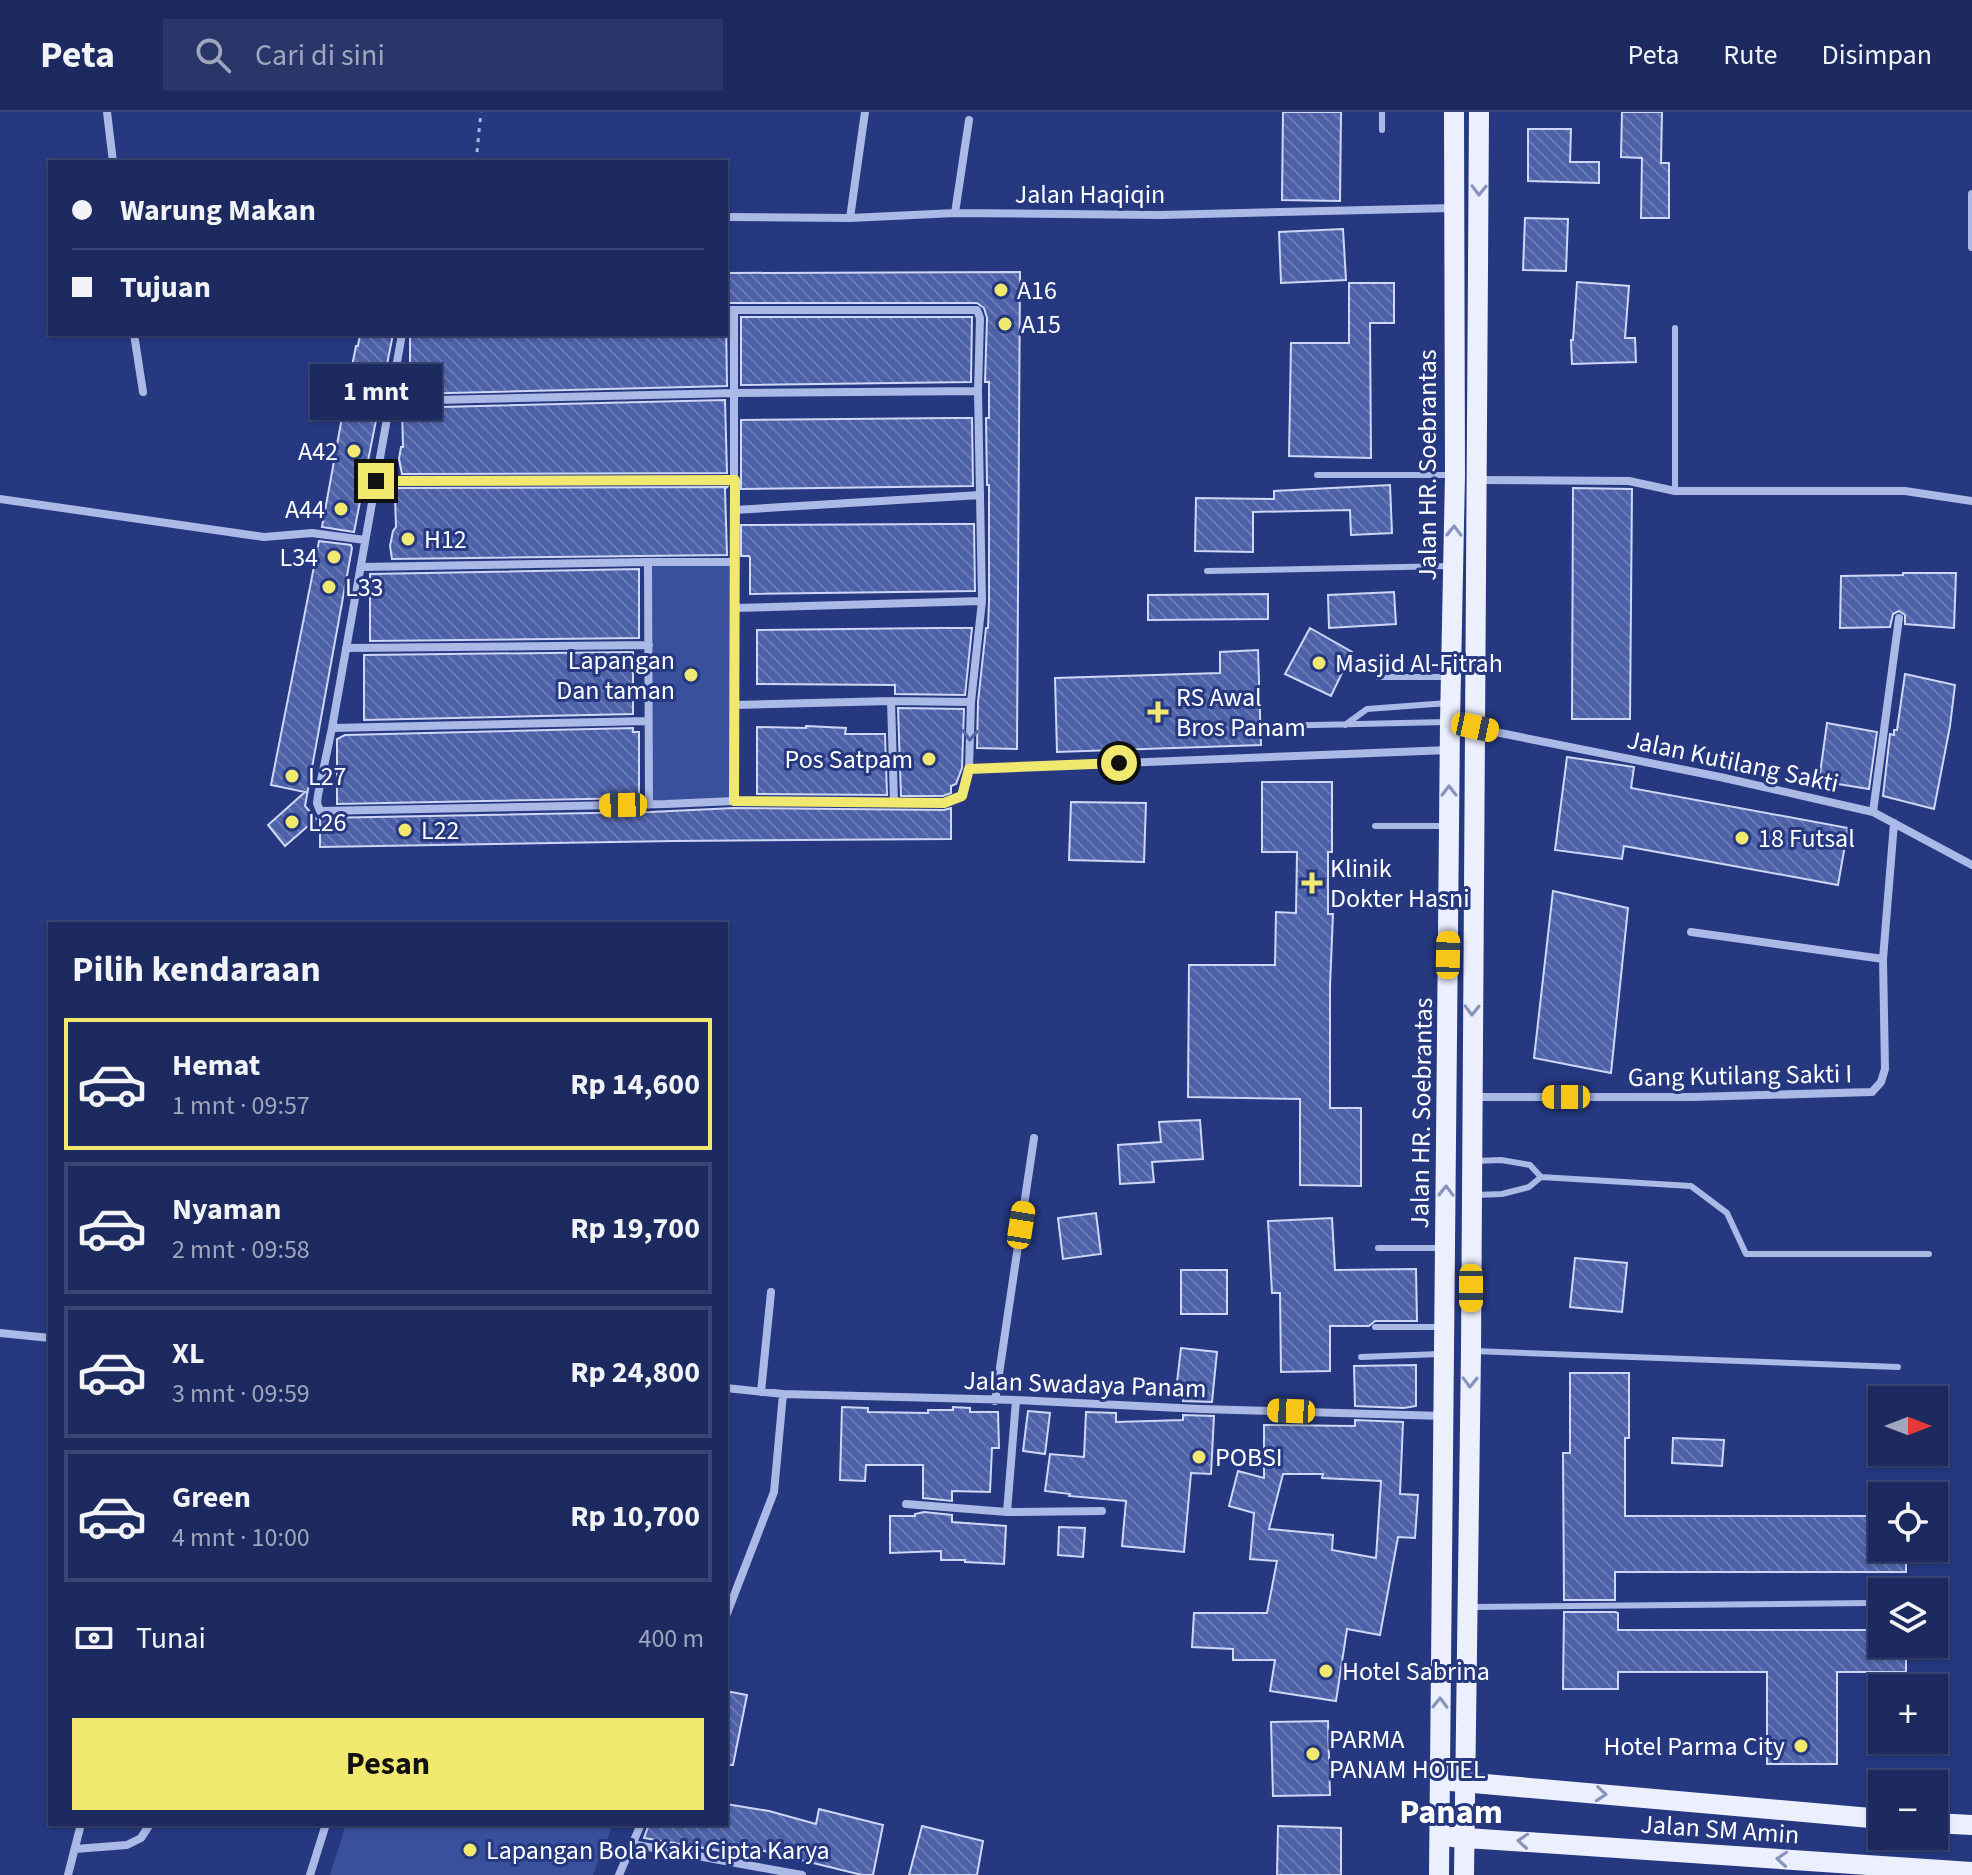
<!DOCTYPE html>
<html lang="id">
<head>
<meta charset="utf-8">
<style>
  body { margin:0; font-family:"Source Sans 3",sans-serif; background:#293669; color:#f1f3f6; height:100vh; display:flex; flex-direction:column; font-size:30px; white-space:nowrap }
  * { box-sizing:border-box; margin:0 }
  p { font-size:26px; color:#a0a7bd }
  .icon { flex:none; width:44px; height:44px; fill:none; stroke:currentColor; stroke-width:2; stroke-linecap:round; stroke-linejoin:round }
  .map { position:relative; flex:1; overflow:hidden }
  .sheet { position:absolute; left:48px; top:810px; width:680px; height:904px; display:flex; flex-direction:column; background:#1c2a60; border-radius:0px; box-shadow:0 2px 6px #0004,0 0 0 2px #3a4675 }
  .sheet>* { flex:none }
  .guide { position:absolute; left:48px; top:48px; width:680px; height:176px; border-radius:0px; box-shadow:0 2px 6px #0004,0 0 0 2px #3a4675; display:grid; align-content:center; height:176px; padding:0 24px; background:#1c2a60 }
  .needle { width:52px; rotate:90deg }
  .fabs { position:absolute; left:1868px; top:1274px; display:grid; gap:16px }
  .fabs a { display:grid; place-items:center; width:80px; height:80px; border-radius:0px; background:#1c2a60; box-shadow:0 2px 6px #0004,0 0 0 2px #3a4675; font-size:40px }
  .end { position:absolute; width:36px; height:36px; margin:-18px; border:10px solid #f0e86f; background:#111; box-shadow:0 0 0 4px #111 }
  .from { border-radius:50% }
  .bubble { position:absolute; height:56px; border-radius:0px; background:#1c2a60; box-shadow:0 2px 6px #0004,0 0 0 2px #3a4675; font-size:26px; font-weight:700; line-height:56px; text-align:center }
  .car { position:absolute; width:24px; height:48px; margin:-24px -12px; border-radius:10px; box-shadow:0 0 6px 2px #0007; background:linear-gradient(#f5c518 24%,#345 0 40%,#f5c518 0 76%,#345 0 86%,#f5c518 0) }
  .guide b { display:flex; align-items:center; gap:28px; height:76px; font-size:30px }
  .guide b+b { border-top:2px solid #3a4675 }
  .guide i { width:20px; height:20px; background:#f1f3f6 }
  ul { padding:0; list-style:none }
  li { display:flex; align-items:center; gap:24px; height:132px; margin:0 16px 12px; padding:0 8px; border:4px solid #3a4675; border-radius:0px }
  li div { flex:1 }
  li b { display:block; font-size:30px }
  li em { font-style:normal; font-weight:700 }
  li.selected { border-color:#f0e86f }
  li>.icon { width:72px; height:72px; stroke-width:1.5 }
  h2 { padding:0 24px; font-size:36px; line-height:96px }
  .pay { display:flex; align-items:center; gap:20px; height:88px; padding:0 24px; font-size:30px }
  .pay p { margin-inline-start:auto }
  .action { display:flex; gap:16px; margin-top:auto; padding:16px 24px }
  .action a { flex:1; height:92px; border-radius:0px; background:#f0e86f; color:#111; font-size:32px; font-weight:700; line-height:92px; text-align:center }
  header { display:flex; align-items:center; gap:48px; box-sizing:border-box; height:112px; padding:0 40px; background:#1c2a60; border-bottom:2px solid #3a4675 }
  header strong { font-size:38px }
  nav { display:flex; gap:44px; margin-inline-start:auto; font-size:28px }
  .search { width:560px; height:72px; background:#293669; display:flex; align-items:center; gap:20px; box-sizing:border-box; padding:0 28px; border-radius:0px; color:#a0a7bd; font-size:30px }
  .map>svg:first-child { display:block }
</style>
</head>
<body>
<header>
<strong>Peta</strong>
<div class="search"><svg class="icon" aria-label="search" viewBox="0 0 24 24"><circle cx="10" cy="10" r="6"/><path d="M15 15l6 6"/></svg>Cari di sini</div>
<nav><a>Peta</a><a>Rute</a><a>Disimpan</a></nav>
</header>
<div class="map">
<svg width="1972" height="1763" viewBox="0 0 1972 1763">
  <defs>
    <pattern id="building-back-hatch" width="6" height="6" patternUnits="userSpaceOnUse" patternTransform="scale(2)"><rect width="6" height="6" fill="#4d61a8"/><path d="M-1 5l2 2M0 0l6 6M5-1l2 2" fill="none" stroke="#6879b5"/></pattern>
  </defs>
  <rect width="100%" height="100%" fill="#253880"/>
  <!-- park -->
  <path fill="#39509d" d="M648 450H734V689L649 693Z
    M346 1712H613L593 1763H330Z"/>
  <!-- building -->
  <path fill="url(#building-back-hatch)" stroke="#ced7f5" stroke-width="2" fill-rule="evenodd" d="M1283 0H1341L1340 89 1282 88Z
    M1622 0H1662L1661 51H1669V106H1641L1642 46 1621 45Z
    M1528 17H1571L1570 50H1599V71L1528 69Z
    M1525 106 1568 107 1566 159 1523 158Z
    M1343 117 1346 168 1281 171 1279 120Z
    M1020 160 1017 637 977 636 978 590 986 516H988L989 489V373H987L986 306H989V270H985L987 206 984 196 977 191H726V161Z
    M1577 170 1629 174 1625 226H1635L1636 250 1572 252 1571 228H1573Z
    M1349 171H1394V211H1370L1371 346 1289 344 1291 231H1349Z
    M726 205 727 274 410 282V222H726Z
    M741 205H972L971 270 741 273Z
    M360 222H393L354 420 322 415 345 289 356 234H358Z
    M725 288 727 361 402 362 399 347 401 335H403L402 296Z
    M954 306H972L973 374 741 377V308Z
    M1390 373 1392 421 1351 423 1350 398 1253 400V440L1195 439 1196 386 1274 387V379Z
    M727 375 725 377 727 443 392 447 390 434 393 419 396 415 395 385 398 376Z
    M1573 376 1632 377 1630 607H1572Z
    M937 412H974L975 479 750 482V446L749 444H741V413Z
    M319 429 351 433 352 436 305 694 316 707 285 734 268 713 305 680 271 673Z
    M639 457V526L370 529V462Z
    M1903 461H1956L1954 516 1905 512V503L1899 499 1893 502 1890 515 1840 516 1841 464 1903 463Z
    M1394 480 1396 512 1329 516 1328 483Z
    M1268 482V507L1148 508V483Z
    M936 516H972L965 583 895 582V573L757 572V518Z
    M1310 516 1352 540 1331 584 1285 562Z
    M1258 538 1261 633 1057 640 1055 566 1220 561V540Z
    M633 540V602L364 608V543Z
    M1905 562 1955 573 1950 614 1934 697 1883 684 1890 622 1894 623V618H1897Z
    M898 596 964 597 962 656 956 672 951 674V681L943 684H901Z
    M1827 611 1877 620 1869 677 1819 669Z
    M806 614 846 616 845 622H885L887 683 757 682V615L806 616Z
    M633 616V620H639V686L337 692V627L345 623Z
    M1567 645 1634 655 1631 676 1848 716 1838 773 1624 734 1622 747 1555 738Z
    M1262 670H1332V740H1328V802H1333L1330 874V996H1361V1074L1300 1073V987L1188 985 1189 853H1275L1276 800 1296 801 1297 740H1262Z
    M1071 690 1146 691 1144 750 1069 748Z
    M734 696 944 698 951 696V727L674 729 320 735V706L650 700Z
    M1553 779 1628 796 1611 961 1534 946Z
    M1200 1008 1203 1047 1152 1050 1154 1070 1120 1072 1118 1033 1161 1030 1159 1010Z
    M1096 1101 1101 1142 1063 1147 1058 1106Z
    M1332 1106 1335 1158 1416 1157 1417 1209H1375L1369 1214H1330V1259L1281 1260 1280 1181H1272L1268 1109Z
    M1575 1146 1627 1151 1622 1200 1570 1195Z
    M1181 1158H1227V1202H1181Z
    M1181 1236 1217 1240 1212 1290 1183 1289V1280L1176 1279Z
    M1416 1253V1294L1404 1296 1355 1294 1354 1254Z
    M1570 1261H1629V1326H1625V1404H1882V1436H1906V1460H1615V1488H1564L1563 1341H1570Z
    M842 1295 868 1296V1300L928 1301V1298H953V1295L970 1296V1300H998L999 1336H992L990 1380 952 1379V1389L923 1386V1353H866L865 1369 840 1368Z
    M1028 1299 1050 1301 1045 1342 1023 1339Z
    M1086 1300 1116 1301V1310L1183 1308V1303L1214 1304 1211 1362 1191 1361 1184 1440 1122 1434 1126 1389 1069 1384 1070 1382 1045 1379 1050 1342 1084 1345Z
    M1355 1308 1403 1310 1400 1382 1418 1383 1415 1426 1398 1425 1380 1523 1347 1517 1336 1589 1270 1579 1275 1548H1233V1537L1192 1535 1194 1501H1267L1277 1449 1250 1447 1254 1401 1229 1394 1238 1359 1264 1366V1313L1355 1314ZM1283 1362H1323L1322 1366 1381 1369 1376 1446 1332 1438 1333 1423 1269 1417Z
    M1673 1326 1724 1328 1722 1354 1672 1351Z
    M924 1400 952 1403V1410L1006 1414 1004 1452 965 1450V1448H941V1439L890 1441V1404H915V1402Z
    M1059 1415 1085 1416 1083 1445 1058 1443Z
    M1564 1500H1615L1618 1501V1518H1882V1532H1906V1560H1837V1652H1767V1560H1618V1577H1563Z
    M726 1579 747 1583 733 1653H726Z
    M1328 1609 1330 1683 1273 1684 1271 1610Z
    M726 1692 769 1699 816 1712 819 1697 883 1713 873 1763H862L752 1736 751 1744 644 1726 649 1712H726Z
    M922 1714 983 1729 977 1763H909Z
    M1278 1714 1341 1716V1763H1277Z"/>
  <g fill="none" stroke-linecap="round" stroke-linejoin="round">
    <!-- path -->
    <path stroke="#abb9e6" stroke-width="3" stroke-dasharray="4 6" stroke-linecap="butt" d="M476 50 481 0"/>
    <!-- lane -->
    <path stroke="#abb9e6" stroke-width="6" d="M1382 18V0
      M1675 216V379
      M1317 363H1451
      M1207 459 1450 454
      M1378 565H1448
      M1345 613 1367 597 1448 591
      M1270 614 1446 610
      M1375 714H1446
      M1475 1049 1501 1048 1530 1053 1541 1065 1691 1074 1727 1101 1746 1142H1929
      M1475 1083 1502 1082 1529 1075 1541 1065
      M1378 1136H1442
      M1375 1215H1441
      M1474 1239 1898 1255
      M1361 1245 1440 1242
      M1470 1495 1870 1491"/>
    <!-- street -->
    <path stroke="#abb9e6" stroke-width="8" d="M107 0 113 50
      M1972 82V135
      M955 101 969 8
      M726 105 850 106 955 101 1160 103 1453 96
      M850 106 865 0
      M134 222 143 280
      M402 222 332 616 318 683 317 691 320 699 666 692 734 689 944 691 962 684 969 657 971 590 982 489 978 279 980 206 977 198H726
      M390 289 734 281 978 279
      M1479 368 1629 369 1675 379H1905L1972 389
      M376 369 735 368
      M0 387 264 425 312 421 365 428
      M734 398 980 383
      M648 450 649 693
      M361 455 648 450H734
      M734 496 982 489
      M346 536 649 533
      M891 589 894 690
      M734 593 891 589 971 590
      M332 616 648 609
      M1475 616 1720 665 1873 700 1972 753
      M969 657 1449 638
      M734 689V198
      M1873 700 1899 506
      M1691 820 1883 847
      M1475 985H1693L1872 980 1881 970 1885 957 1883 847 1894 711
      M0 1221 50 1226
      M726 1276 783 1282 1016 1288 1200 1297 1443 1304
      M761 1280 771 1180
      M995 1289 1034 1026
      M906 1392 1007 1400 1102 1399
      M1007 1400 1016 1288
      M726 1504 774 1380 783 1282
      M632 1732 802 1763
      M75 1737 127 1733 141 1726 150 1712
      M68 1763 81 1712
      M310 1763 326 1712
      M619 1763 641 1712"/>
    <!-- primary -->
    <path stroke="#eceffd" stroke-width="20" d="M1451 1669 1882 1707
      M1934 1711 1972 1713
      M1452 1725 1972 1760
      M1439 1763 1450 610 1455 363 1454 0
      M1464 1763 1471 1239 1479 0"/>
  </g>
  <!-- one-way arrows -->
  <defs><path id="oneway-chevron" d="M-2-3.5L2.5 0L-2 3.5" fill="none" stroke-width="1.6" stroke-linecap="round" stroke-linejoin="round" transform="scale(2)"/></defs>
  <g stroke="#8894be">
    <use href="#oneway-chevron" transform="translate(1479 78) rotate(91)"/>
    <use href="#oneway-chevron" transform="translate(1454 419) rotate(-89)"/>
    <use href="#oneway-chevron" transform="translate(1449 679) rotate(-90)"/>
    <use href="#oneway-chevron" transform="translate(1472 898) rotate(91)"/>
    <use href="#oneway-chevron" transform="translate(1446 1079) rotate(-89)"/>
    <use href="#oneway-chevron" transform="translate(1470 1270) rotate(91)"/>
    <use href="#oneway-chevron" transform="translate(1440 1591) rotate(-89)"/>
    <use href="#oneway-chevron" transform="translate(1601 1682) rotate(5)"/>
    <use href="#oneway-chevron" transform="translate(1523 1729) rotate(-176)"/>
    <use href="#oneway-chevron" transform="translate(1782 1747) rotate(-176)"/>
  </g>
  <use stroke="#5465a4" href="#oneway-chevron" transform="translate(970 623) rotate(93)"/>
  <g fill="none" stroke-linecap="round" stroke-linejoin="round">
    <!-- route -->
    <path stroke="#f0e86f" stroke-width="10" d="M376 369 735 368 734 689 944 691 962 684 969 657 1119 651"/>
  </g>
  <!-- markers -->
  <g fill="#f0e86f" stroke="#253880" stroke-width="3">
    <circle cx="1001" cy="178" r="8"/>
    <circle cx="1005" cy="212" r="8"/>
    <circle cx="354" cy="339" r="8"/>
    <circle cx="341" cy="397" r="8"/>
    <circle cx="408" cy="427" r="8"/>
    <circle cx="334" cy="445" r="8"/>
    <circle cx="329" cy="475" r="8"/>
    <circle cx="1319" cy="551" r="8"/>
    <circle cx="691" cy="563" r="8"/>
    <path d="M1154 588h8v8h8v8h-8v8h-8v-8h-8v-8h8z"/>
    <circle cx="929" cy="647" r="8"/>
    <circle cx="292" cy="664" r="8"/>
    <circle cx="292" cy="710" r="8"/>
    <circle cx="405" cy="718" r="8"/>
    <circle cx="1742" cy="726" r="8"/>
    <path d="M1308 759h8v8h8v8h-8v8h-8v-8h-8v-8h8z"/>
    <circle cx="1199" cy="1345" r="8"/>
    <circle cx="1326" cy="1559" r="8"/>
    <circle cx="1801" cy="1634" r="8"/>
    <circle cx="1313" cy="1642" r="8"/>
    <circle cx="470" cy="1738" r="8"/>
  </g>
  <g text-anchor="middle" stroke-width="6" stroke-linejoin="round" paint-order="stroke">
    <!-- street labels -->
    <g font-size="26" fill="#fff" stroke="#253880">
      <text x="1090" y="91">Jalan Haqiqin</text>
      <text transform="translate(1427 353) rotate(-90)" y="9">Jalan HR. Soebrantas</text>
      <text transform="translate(1733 649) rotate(12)" y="9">Jalan Kutilang Sakti</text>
      <text transform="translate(1740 963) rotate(-1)" y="9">Gang Kutilang Sakti I</text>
      <text transform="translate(1421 1001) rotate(-89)" y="9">Jalan HR. Soebrantas</text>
      <text transform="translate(1085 1272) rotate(2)" y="9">Jalan Swadaya Panam</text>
      <text transform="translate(1720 1717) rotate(4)" y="9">Jalan SM Amin</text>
    </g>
    <!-- poi labels -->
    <g font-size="26" fill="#fff" stroke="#253880" text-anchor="start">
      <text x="1017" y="187">A16</text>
      <text x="1021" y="221">A15</text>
      <text x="338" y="348" text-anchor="end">A42</text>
      <text x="325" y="406" text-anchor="end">A44</text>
      <text x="424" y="436">H12</text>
      <text x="318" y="454" text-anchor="end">L34</text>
      <text x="345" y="484">L33</text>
      <text x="675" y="557" text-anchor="end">Lapangan<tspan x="675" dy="30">Dan taman</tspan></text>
      <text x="1335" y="560">Masjid Al-Fitrah</text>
      <text x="1176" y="594">RS Awal<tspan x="1176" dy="30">Bros Panam</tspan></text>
      <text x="913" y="656" text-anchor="end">Pos Satpam</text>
      <text x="308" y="673">L27</text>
      <text x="308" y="719">L26</text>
      <text x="421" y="727">L22</text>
      <text x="1758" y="735">18 Futsal</text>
      <text x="1330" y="765">Klinik<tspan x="1330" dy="30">Dokter Hasni</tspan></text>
      <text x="1215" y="1354">POBSI</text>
      <text x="1342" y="1568">Hotel Sabrina</text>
      <text x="1329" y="1636">PARMA<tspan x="1329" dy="30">PANAM HOTEL</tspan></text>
      <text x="1785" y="1643" text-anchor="end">Hotel Parma City</text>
      <text x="486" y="1747">Lapangan Bola Kaki Cipta Karya</text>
    </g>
    <!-- district labels -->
    <g font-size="34" font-weight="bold" fill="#fff" stroke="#253880">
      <text x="1451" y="1711">Panam</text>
    </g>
  </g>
</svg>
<div class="fabs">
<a><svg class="needle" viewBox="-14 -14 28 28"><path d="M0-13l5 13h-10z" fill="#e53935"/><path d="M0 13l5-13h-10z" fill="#a0a7bd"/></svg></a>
<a><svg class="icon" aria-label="locate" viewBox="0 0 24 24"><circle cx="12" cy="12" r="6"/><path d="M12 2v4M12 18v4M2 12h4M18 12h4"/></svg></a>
<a><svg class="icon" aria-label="layers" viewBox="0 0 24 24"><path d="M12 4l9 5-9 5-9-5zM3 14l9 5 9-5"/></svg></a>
<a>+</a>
<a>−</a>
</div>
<i class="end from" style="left:1119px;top:651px"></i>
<i class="end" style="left:376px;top:369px"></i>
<div class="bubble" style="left:310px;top:252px;width:132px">1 mnt</div>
<i class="car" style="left:1475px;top:615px;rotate:102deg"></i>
<i class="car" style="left:623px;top:693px;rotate:269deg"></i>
<i class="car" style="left:1448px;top:843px;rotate:1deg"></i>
<i class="car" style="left:1566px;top:985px;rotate:270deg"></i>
<i class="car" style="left:1021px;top:1113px;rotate:9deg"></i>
<i class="car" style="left:1471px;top:1176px;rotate:180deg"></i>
<i class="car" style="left:1291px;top:1299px;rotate:272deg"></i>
<div class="guide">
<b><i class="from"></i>Warung Makan</b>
<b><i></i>Tujuan</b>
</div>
<section class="sheet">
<h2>Pilih kendaraan</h2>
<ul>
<li class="selected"><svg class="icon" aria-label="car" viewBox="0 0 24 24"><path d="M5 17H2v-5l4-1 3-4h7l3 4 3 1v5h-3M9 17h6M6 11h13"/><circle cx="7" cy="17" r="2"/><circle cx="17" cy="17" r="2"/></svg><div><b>Hemat</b><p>1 mnt · 09:57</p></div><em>Rp 14,600</em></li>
<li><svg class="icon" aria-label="car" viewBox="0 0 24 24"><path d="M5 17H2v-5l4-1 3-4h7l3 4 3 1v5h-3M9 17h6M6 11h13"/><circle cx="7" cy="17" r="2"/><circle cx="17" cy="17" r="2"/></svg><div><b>Nyaman</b><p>2 mnt · 09:58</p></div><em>Rp 19,700</em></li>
<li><svg class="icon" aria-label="car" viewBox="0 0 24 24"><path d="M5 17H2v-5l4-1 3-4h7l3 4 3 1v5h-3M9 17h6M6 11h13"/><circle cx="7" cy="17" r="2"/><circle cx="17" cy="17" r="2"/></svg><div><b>XL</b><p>3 mnt · 09:59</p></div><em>Rp 24,800</em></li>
<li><svg class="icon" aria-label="car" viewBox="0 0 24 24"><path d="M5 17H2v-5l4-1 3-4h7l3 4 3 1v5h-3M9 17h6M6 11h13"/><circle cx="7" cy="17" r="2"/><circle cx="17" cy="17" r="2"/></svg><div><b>Green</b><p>4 mnt · 10:00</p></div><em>Rp 10,700</em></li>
</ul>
<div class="pay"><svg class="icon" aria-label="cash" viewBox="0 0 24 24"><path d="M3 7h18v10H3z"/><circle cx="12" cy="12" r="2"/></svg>Tunai<p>400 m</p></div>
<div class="action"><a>Pesan</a></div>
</section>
</div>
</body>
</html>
